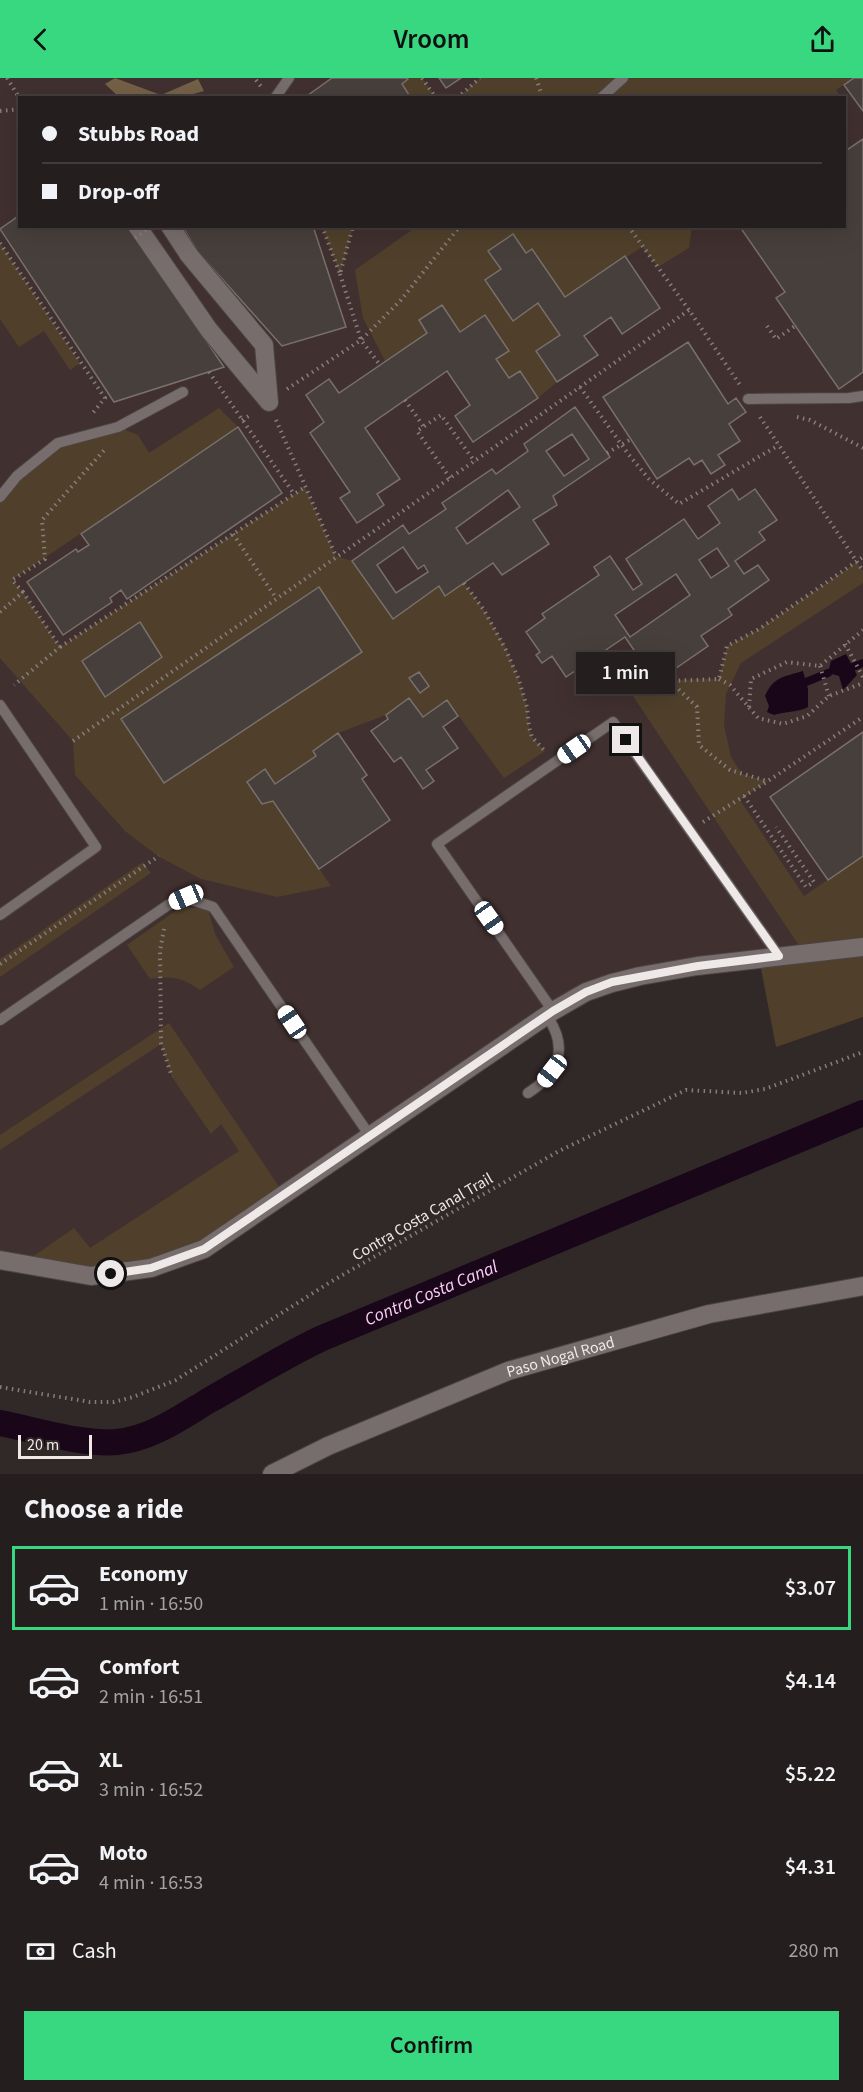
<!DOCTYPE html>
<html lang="en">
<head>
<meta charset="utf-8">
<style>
  body { margin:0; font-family:"Source Sans 3",sans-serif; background:#2d2727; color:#f1f3f6; height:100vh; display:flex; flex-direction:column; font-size:22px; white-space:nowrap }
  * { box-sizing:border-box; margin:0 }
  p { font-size:20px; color:#a3a2a4 }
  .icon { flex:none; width:33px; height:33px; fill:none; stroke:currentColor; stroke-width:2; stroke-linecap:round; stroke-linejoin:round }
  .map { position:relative; height:1396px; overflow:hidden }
  .details { display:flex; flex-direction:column; background:#251e1e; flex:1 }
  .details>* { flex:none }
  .hud { position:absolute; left:18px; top:18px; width:828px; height:132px; border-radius:0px; box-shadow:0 6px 24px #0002,0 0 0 2px #423c3c; display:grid; align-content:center; height:132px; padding:0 24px; background:#251e1e }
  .scale { position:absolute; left:18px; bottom:15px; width:74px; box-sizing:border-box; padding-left:6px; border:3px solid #eee8e8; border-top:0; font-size:16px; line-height:21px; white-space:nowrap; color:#eee8e8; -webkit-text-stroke:4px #312828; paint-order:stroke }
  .end { position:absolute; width:27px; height:27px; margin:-14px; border:8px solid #eee8e8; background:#111; box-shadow:0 0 0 3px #111 }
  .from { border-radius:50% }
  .bubble { position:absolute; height:42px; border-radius:0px; background:#251e1e; box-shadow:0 6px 24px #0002,0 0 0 2px #423c3c; font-size:20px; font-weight:600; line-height:42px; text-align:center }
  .car { position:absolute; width:18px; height:36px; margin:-18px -9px; border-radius:8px; box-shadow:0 0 4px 2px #0007; background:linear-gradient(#fff 24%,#345 0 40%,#fff 0 76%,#345 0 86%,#fff 0) }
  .hud b { display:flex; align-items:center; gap:21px; height:57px; font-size:22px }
  .hud b+b { border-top:2px solid #423c3c }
  .hud i { width:15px; height:15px; background:#f1f3f6 }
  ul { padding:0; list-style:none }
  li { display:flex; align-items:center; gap:18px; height:84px; margin:0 12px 9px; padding:0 12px; border:3px solid transparent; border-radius:0px }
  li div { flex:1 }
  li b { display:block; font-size:22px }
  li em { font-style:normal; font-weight:600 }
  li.active { border-color:#38d880 }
  li>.icon { width:54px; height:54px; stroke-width:1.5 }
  h2 { padding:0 24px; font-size:27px; line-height:72px }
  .pay { display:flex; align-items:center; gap:15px; height:66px; padding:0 24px; font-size:22px }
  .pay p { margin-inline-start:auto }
  .button { display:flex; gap:12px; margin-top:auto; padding:12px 24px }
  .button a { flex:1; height:69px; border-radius:0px; background:#38d880; color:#111; font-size:24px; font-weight:600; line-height:69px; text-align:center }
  header { display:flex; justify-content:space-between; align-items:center; height:78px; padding:0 24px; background:#38d880; color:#111; font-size:27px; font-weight:600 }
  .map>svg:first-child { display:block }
</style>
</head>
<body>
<header><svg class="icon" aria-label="back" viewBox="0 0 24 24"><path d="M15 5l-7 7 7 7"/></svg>Vroom<svg class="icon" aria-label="share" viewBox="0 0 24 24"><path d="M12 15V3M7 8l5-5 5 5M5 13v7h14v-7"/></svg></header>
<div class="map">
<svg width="863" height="1396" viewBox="0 0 863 1396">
  <rect width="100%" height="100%" fill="#312828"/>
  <!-- built -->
  <path fill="#40302f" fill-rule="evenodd" d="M0 0H863V870L612 905 204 1171 0 1182ZM20 20H844V148H20Z"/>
  <!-- green -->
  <path fill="#50402b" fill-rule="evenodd" d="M410 0H422L436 19H411L402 6Z
    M480 0H854L836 12 840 19 457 20Z
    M322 149H353L340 196Z
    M416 149H692L689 170 658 189 642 169 565 219 532 171 526 175 513 156 489 173 501 191 513 242 538 225 560 257 536 273 557 304 538 320 520 293 509 300 496 281 508 272 460 254 442 227 419 242 427 255 385 283 363 240 355 192Z
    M0 165 80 285 70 292 44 253 19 269 0 241Z
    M219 330 238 349 12 502 23 514 60 569 305 409 336 478 352 483 393 541 439 508 446 518 464 505 484 532 506 570 519 602 527 629 529 649 532 659 545 673 504 700 447 622 423 639 409 620 386 637 338 655 313 673 316 678 275 706 265 691 247 704 262 726 273 723 331 808 277 819 201 801 158 778 125 753 75 697 73 663 0 580V419L58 365 118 349 138 357 149 375ZM319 509 362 574 164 705 122 641ZM139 545 162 579 105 618 82 583Z
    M857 484 863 493V505L741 585 726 616 724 647 731 679 742 696 768 703 740 722 804 818 863 778V939L776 969 759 880 804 875 631 615C657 599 689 602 719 601L727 568 759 551Z
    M143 784 151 795 0 899V881Z
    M181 829 208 831 215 856 234 889 200 912C180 899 174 898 150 901L127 867Z
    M169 945 284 1116 204 1171 91 1198 21 1187 74 1150 90 1170 239 1073 221 1046 211 1056 172 999 161 966 0 1072V1057Z"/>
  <!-- forest -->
  <path fill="#736046" d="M115 0 161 17 198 1 204 13 183 19H119L105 6Z"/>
  <!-- water -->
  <path fill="#190719" d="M846 576 857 597 843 612 839 598 828 595 831 583Z
    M803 593 808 611V629C796 635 786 633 774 637L767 634 769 628 765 618C774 598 784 599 803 593Z"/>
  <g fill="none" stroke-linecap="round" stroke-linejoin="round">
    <!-- stream -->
    <path stroke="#190719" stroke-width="8" d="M853 589 863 585
      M806 604 828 595"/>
    <!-- canal -->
    <path stroke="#190719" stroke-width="26" id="s1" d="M0 1345C35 1352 82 1367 117 1364 150 1361 180 1340 208 1323 245 1302 281 1280 320 1261L863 1035"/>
  </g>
  <!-- building -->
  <path fill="#473f3b" stroke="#79706b" stroke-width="1.5" fill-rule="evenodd" d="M332 0H407L408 1 402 6 411 20H304Z
    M439 0H461L446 10Z
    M854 0H863V33L844 7Z
    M863 61V294L839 311 776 220 785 214 740 149 844 148V74Z
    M20 137V148H128L224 289 114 324 0 151Z
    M182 148H313L346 249 282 268 198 174Z
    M513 156 526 175 532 171 565 219 625 178 660 230 622 256 611 239 584 258 598 277 557 304 536 273 560 257 538 225 513 243 485 202 501 191 488 173Z
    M442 227 460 254 485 237 509 273 496 281 509 300 520 293 538 320 473 364 455 338 470 327 447 293 365 350 400 401 377 416 384 427 357 445 340 420 350 414 310 355 324 344 306 317 329 301 339 315 427 255 419 242Z
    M688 264 728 326 736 320 746 334 729 346 740 363 718 377 725 387 711 396 702 382 694 387 689 380 657 401 603 319Z
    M575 329 610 379 553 418 557 427 533 442 549 466 502 497 493 485 445 518 439 508 393 541 352 483 403 447 409 456 446 431 442 425 492 391 496 396 528 373 524 366ZM572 356 589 381 564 398 546 373ZM508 412 520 429 467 466 456 450ZM403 469 418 491 424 487 428 494 396 515 377 487Z
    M238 349 282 415 127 521 121 512 110 520 112 524 63 557 27 504 76 471 78 474 89 467 81 456Z
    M732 411 739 422 755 411 777 442 759 454 765 462 735 483 744 496 758 487 769 502 728 531 732 537 701 558 708 568 656 604 625 559 566 599 552 578 542 585 536 577 540 574 526 554 545 540 542 536 599 497 594 489 610 478 633 512 642 506 626 481 684 441 698 461 720 445 708 428ZM717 470 729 488 711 500 699 482ZM676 496 690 517 630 559 615 537Z
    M319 509 362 574 164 705 121 641Z
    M140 544 162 579 105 619 82 583Z
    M419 594 429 608 420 615 409 600Z
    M409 620 423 639 447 622 458 638 443 649 458 670 426 692 434 703 423 711 401 679 394 684 371 653 388 641 386 637Z
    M863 654V778L828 802 770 719Z
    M338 655 367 697 362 701 390 742 319 791 273 723 262 726 247 704 265 691 275 706 316 678 313 673Z"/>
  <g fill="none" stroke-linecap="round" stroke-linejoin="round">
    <defs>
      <path id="lane" d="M275 20 289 0
        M601 20 623 0
        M748 321 849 320 863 318
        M0 419 17 398 58 365 118 349 183 314
        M0 627 96 769 0 837
        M553 933 437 766 613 644 779 878
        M0 942 168 827 186 820 213 829 370 1058
        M528 1015C559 995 569 970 547 938"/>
      <path id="street" d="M137 148 209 252 269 324 264 267 189 177 170 148
        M0 1182 91 1198 151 1190 204 1171 553 933 586 914 612 905 640 898 697 888 863 869"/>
      <g id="secondary">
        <path id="s2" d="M272 1396 328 1368 508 1293 709 1236 863 1208"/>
      </g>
    </defs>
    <!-- lane casing -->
    <use href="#lane" stroke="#4c4544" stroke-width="12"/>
    <!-- street casing -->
    <use href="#street" stroke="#4c4544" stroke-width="20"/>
    <!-- secondary casing -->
    <use href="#secondary" stroke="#4c4544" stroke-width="20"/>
    <!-- path -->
    <path stroke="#867e7e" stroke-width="4" stroke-dasharray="1.5 4.5" stroke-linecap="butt" d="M7 0 20 21
      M422 0 436 20
      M536 0 543 20
      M256 2 263 11
      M457 20 480 0
      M0 33 20 31
      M322 148 340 196 353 148
      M628 148 689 232 740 307
      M0 165 105 320 91 337
      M340 196 361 262 380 287
      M767 248 776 261 795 248
      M209 294 294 416
      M580 309 629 377 649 401 679 426 779 367
      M287 311 361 262 401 222 460 148
      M405 322 424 349
      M760 339 863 493
      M797 339 810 342 863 370
      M242 342 252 336
      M276 342 336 478
      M450 400 417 353 441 337 475 384
      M233 456 276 520
      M464 505 484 532 505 570 519 602 527 629 529 649 532 659 544 672
      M23 514 12 502 45 481 42 442 106 370
      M0 534 23 514 60 569 14 607
      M845 566 863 599
      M60 569 305 409
      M820 588 829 618
      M719 601 730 607 758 640 783 646 807 638 829 618 863 605
      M670 603 697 629 699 667 730 692 767 703
      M643 607 669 603 719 601 727 568 759 551 863 479
      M749 629 751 601 787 584 820 588 863 552
      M73 663C278 519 485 377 689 232
      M744 718 806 809 814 804 776 749
      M703 744 768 703 863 639
      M164 851 160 873 161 965 172 999
      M0 886 159 778
      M0 1309 90 1324H114L133 1319 176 1302 332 1203 559 1073 686 1012 742 1015 765 1011 863 974"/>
    <!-- lane -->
    <use href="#lane" stroke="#776d6c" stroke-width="10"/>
    <!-- street -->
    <use href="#street" stroke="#776d6c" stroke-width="18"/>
    <!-- secondary -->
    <use href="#secondary" stroke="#776d6c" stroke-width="18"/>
    <!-- path-bridge -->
    <path stroke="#867e7e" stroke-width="4" stroke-dasharray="1.5 4.5" stroke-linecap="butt" d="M135 160 153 148
      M607 375 631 361"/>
  </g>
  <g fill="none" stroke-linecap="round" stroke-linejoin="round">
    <!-- route -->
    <path stroke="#eee8e8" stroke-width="8" d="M111 1196 151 1190 204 1171 553 933 586 914 612 904 698 888 779 878 626 662"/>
  </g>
  <g text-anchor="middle" stroke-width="4.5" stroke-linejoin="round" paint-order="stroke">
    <!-- street labels -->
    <g font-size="16" fill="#eee8e8" stroke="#312828">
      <text transform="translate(422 1138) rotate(-30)" y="6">Contra Costa Canal Trail</text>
      <text dy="6" stroke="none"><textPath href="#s2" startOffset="312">Paso Nogal Road</textPath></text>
    </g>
    <!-- water labels -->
    <g font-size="18" font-style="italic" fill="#fccff9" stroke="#312828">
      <text dy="6" stroke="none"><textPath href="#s1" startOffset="468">Contra Costa Canal</textPath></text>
    </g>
  </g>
</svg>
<div class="scale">20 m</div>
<i class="end from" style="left:111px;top:1196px"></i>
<i class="end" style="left:626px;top:662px"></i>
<div class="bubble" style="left:576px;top:574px;width:99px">1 min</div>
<i class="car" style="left:574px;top:671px;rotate:235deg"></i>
<i class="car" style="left:186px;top:819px;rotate:247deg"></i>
<i class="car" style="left:489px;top:840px;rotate:145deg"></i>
<i class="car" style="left:292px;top:944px;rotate:326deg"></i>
<i class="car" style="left:552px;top:993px;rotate:218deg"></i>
<div class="hud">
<b><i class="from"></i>Stubbs Road</b>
<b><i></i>Drop-off</b>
</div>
</div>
<section class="details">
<h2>Choose a ride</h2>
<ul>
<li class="active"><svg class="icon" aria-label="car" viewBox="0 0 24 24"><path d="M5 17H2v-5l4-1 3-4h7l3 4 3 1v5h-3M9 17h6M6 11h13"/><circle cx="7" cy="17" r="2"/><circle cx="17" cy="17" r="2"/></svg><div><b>Economy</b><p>1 min · 16:50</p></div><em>$3.07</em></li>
<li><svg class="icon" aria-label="car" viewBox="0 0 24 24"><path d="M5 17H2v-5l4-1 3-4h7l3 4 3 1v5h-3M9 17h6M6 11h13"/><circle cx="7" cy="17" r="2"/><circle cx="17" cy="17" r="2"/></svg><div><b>Comfort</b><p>2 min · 16:51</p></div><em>$4.14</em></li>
<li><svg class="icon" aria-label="car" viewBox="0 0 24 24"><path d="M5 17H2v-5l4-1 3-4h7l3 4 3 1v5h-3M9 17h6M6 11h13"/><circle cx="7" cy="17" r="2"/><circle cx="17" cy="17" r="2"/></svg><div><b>XL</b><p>3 min · 16:52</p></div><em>$5.22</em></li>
<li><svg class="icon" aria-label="car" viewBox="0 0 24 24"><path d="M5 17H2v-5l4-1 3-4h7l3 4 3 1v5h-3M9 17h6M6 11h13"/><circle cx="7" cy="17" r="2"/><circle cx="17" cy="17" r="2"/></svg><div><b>Moto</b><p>4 min · 16:53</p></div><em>$4.31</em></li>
</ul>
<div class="pay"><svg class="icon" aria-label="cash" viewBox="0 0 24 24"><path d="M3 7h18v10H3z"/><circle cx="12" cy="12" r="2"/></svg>Cash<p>280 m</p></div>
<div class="button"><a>Confirm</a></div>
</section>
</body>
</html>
